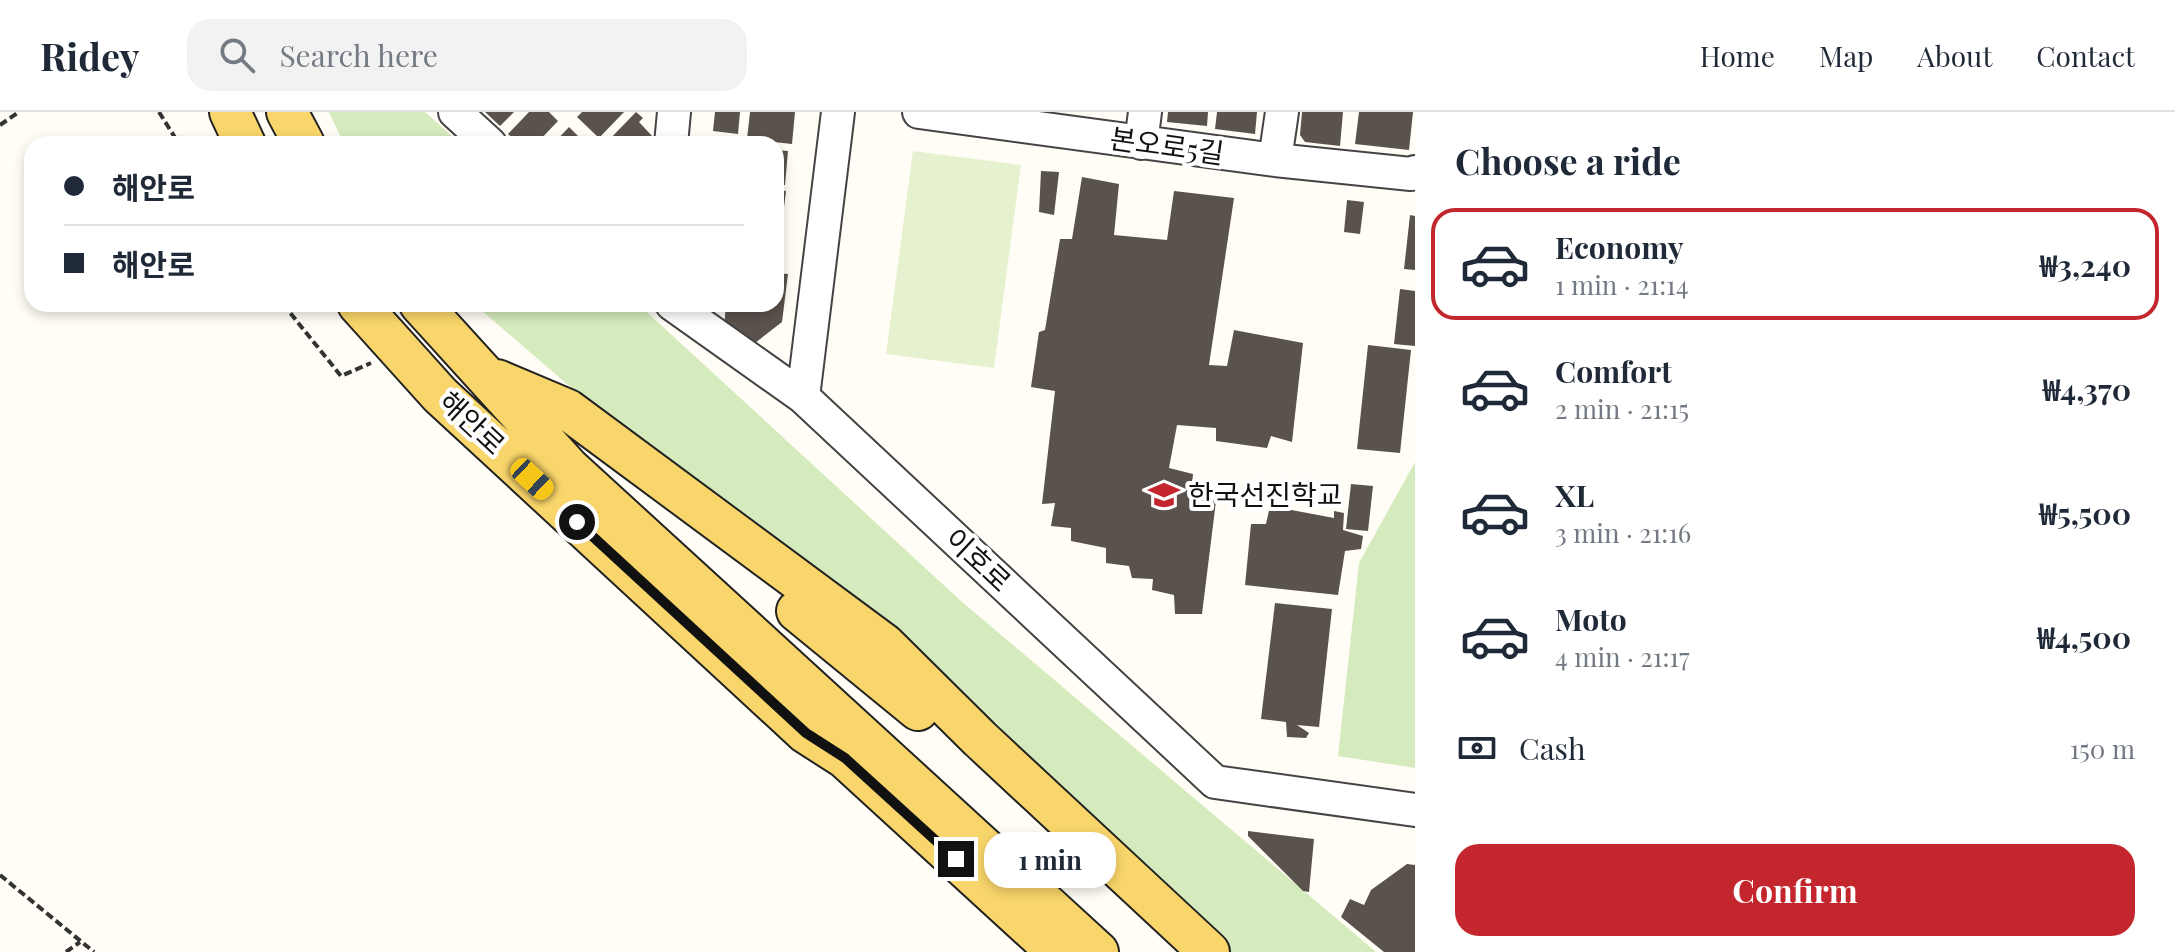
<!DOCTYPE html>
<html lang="en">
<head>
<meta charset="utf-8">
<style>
  body { margin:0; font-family:"Playfair Display","Noto Sans KR",serif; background:#f2f2f3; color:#1f2937; height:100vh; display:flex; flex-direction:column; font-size:30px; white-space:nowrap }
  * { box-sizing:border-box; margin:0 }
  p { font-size:26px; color:#747a83 }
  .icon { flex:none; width:44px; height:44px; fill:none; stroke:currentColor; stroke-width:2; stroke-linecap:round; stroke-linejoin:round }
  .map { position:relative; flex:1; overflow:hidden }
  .side { display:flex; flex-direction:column; background:#fff; width:760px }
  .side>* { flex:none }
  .top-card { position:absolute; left:24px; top:24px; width:760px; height:176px; border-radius:24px; box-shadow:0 4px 12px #0003; display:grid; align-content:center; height:176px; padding:0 40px; background:#fff }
  .end { position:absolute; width:36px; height:36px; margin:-18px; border:10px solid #111; background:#fff; box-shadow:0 0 0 4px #fff }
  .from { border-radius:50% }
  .bubble { position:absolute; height:56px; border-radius:24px; background:#fff; box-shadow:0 4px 12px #0003; font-size:26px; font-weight:700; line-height:56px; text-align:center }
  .car { position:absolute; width:24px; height:48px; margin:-24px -12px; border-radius:10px; box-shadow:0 0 6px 2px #0007; background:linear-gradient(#f5c518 24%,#345 0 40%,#f5c518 0 76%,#345 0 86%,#f5c518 0) }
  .top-card b { display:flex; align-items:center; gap:28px; height:76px; font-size:30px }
  .top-card b+b { border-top:2px solid #e0e1e3 }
  .top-card i { width:20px; height:20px; background:#1f2937 }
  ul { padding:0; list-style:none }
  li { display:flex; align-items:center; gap:24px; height:112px; margin:0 16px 12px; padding:0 24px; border:4px solid transparent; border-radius:24px }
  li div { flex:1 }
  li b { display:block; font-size:30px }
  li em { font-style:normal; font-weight:700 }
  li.on { border-color:#c4262e }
  li>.icon { width:72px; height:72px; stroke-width:1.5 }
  h2 { padding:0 40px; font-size:36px; line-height:96px }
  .pay { display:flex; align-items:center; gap:20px; height:88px; padding:0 40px; font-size:30px }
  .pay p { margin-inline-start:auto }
  .action { display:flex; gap:16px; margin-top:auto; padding:16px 40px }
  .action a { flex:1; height:92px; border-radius:24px; background:#c4262e; color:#fff; font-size:32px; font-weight:700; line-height:92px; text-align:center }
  header { display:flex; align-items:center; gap:48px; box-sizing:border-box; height:112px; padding:0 40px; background:#fff; border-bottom:2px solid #e0e1e3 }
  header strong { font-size:38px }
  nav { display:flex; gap:44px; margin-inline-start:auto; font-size:28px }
  .search { width:560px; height:72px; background:#f2f2f3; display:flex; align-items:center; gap:20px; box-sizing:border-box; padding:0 28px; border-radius:24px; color:#747a83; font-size:30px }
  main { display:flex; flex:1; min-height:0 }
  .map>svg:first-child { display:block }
</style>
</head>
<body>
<header>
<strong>Ridey</strong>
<div class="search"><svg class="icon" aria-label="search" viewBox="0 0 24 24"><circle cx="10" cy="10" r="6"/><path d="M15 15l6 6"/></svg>Search here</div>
<nav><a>Home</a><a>Map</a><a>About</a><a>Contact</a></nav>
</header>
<main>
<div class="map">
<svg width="1415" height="840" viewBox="0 0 1415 840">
  <rect width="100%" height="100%" fill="#fffdf5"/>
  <!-- green -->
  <path fill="#d5ebbd" d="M329 0H425L461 32H344Z
    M474 192H638L961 489 1376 840H1227Z
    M1415 350V656L1338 644 1359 451Z"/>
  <!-- pitch -->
  <path fill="#e6f2cf" d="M913 39 1021 53 994 256 886 242Z"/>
  <!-- building -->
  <path fill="#5a524d" d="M485 0H514L500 14Z
    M529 0H549L558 9 536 32H519L508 22Z
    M582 0H624L599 26 577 5Z
    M636 0 643 6 639 10 652 24 646 30 649 32H605Z
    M715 0H740L738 22 713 19Z
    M750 0H795L792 32 747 27Z
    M1168 0H1208L1207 14 1167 10Z
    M1217 0H1257L1255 22 1215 17Z
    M1302 0H1343L1340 34 1305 30 1300 23Z
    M1359 0H1413L1409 38 1355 32Z
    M569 15 586 32H553Z
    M710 26 737 29 736 32H709Z
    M776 38 788 39 785 73 776 72Z
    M1041 59 1059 60 1054 103 1039 100Z
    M1082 65 1119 72 1114 123 1167 128 1174 79 1234 86 1209 253 1227 254 1234 218 1303 231 1292 330 1271 324 1267 336 1216 329V316L1177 313 1169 356 1193 362 1191 385 1216 389 1202 502H1175L1174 483 1152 478 1153 467 1132 466 1129 454 1106 451V436L1071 429V416L1051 414 1055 391 1042 392 1055 279 1031 275 1039 220 1045 218 1060 127H1072Z
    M776 78 786 79 782 112 776 111Z
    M1347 88 1364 90 1360 122 1344 120Z
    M1410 103 1415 104V158L1404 157Z
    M776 161 788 162 782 210 755 231 741 230 724 215 726 192H776Z
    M1400 177 1415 179V234L1394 232Z
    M1368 233 1411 238 1400 341 1357 337Z
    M1351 372 1373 374 1368 419 1346 417Z
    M1270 394 1334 406V399L1344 401 1343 418 1363 424 1361 437 1345 439 1338 483 1245 473 1251 412H1266Z
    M1275 491 1332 497 1319 615 1297 613 1309 621 1306 626 1287 625 1286 610 1261 607Z
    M1248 719 1314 727 1309 780 1303 779 1248 724Z
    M1407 752 1415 753V840H1384L1341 805 1350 787 1364 793 1371 778Z"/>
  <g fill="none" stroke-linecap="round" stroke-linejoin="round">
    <defs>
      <path id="minor" d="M455 0 490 32
        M838 0 803 285 1215 670 1415 698
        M919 0 1275 48 1411 62 1415 60
        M1141 31 1145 0
        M671 32 674 0
        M1275 48 1282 0
        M672 192 803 285"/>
      <path id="major" d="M230 0 245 32
        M287 0 304 32
        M358 192 440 283 806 621 845 646 1057 840
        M420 192 569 356 1098 840
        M497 268 568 298 884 532 980 627 1209 840
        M797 499 918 598"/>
    </defs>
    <!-- minor casing -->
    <use href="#minor" stroke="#444" stroke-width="36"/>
    <!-- major casing -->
    <use href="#major" stroke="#222" stroke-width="44"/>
    <!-- path -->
    <path stroke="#333" stroke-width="4" stroke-dasharray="8 4" stroke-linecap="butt" d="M159 0 179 32
      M0 13 19 0
      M283 192 341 264 371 251
      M0 763 94 840
      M66 840 80 830"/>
    <!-- minor -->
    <use href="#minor" stroke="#fff" stroke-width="32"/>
    <!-- major -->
    <use href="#major" stroke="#f9d66b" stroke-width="40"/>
  </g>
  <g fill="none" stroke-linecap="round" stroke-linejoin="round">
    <!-- route -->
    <path stroke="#111" stroke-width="10" d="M577 410 806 621 845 646 956 747"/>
  </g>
  <!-- icons -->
  <defs>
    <symbol id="school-bare" viewBox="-9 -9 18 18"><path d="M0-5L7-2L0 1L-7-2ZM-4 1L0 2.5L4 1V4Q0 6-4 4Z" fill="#c4262e" stroke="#fff" stroke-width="2.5" paint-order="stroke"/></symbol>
  </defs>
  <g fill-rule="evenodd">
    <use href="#school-bare" x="1142" y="361" width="44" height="44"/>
  </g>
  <g text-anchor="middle" stroke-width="8" stroke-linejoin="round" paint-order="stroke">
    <!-- street labels -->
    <g font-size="28" fill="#111" stroke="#fff">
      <text transform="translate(1167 34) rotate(8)" y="10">본오로5길</text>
      <text transform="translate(472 311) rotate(43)" y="10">해안로</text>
      <text transform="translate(978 448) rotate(43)" y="10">이호로</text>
    </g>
    <!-- poi labels -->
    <g font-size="28" fill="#111" stroke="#fff" text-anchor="start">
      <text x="1188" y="393">한국선진학교</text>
    </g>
  </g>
</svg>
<i class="end from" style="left:577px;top:410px"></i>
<i class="end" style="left:956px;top:747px"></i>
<div class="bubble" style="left:984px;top:720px;width:132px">1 min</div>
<i class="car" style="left:532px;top:367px;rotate:133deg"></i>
<div class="top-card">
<b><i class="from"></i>해안로</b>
<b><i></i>해안로</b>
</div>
</div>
<section class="side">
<h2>Choose a ride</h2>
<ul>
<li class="on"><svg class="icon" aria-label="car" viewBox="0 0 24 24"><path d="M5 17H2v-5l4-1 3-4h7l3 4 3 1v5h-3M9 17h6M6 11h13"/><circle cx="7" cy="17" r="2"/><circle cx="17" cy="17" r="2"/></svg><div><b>Economy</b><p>1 min · 21:14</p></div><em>₩3,240</em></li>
<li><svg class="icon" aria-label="car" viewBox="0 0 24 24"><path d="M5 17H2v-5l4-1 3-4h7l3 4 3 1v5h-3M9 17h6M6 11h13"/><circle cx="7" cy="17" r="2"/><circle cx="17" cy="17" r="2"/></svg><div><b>Comfort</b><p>2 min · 21:15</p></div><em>₩4,370</em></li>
<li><svg class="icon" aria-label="car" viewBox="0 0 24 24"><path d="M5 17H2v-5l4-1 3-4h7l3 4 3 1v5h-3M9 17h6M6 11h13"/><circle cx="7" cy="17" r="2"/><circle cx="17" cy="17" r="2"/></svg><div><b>XL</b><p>3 min · 21:16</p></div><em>₩5,500</em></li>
<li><svg class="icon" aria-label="car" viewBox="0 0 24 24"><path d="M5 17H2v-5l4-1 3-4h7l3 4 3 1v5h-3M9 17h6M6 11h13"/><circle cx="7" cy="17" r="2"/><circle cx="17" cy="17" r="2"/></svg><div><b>Moto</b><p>4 min · 21:17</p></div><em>₩4,500</em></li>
</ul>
<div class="pay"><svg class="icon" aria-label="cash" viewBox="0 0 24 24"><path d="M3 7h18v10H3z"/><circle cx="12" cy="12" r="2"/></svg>Cash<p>150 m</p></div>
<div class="action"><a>Confirm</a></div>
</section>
</main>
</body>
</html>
